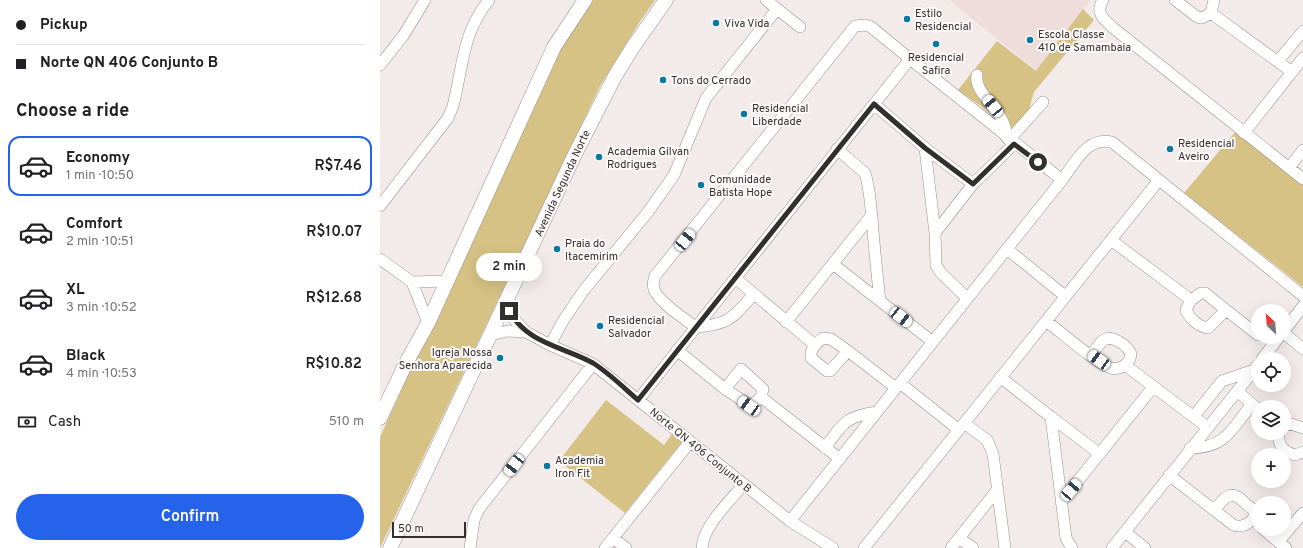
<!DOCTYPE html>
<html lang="en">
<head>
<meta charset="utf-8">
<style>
  body { margin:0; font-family:Overpass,sans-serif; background:#f2f2f2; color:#202124; height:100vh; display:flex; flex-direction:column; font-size:15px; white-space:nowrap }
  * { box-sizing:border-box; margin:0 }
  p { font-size:13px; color:#757577 }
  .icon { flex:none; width:22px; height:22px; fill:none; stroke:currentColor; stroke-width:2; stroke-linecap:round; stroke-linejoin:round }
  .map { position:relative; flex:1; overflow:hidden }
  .details { display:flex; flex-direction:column; background:#fff; width:380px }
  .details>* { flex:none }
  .hud { display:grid; align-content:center; height:88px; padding:0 16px; background:#fff }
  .needle { width:26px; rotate:334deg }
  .controls { position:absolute; left:871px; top:304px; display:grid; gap:8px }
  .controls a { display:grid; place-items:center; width:40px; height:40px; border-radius:50%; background:#fff; box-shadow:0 4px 16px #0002; font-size:20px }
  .scale { position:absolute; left:12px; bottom:10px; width:74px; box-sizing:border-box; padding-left:4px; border:2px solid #322f2f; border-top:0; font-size:11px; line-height:14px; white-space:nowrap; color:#322f2f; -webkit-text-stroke:3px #fef9f9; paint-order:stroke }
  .end { position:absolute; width:18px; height:18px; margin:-9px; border:5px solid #322f2f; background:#fff; box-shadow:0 0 0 2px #fff }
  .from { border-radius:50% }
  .bubble { position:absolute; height:28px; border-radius:14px; background:#fff; box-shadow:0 4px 16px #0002; font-size:13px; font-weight:600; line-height:28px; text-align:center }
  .car { position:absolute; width:12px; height:24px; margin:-12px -6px; border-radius:5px; box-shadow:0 0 3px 1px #0007; background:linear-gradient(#fff 24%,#345 0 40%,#fff 0 76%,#345 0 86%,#fff 0) }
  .hud b { display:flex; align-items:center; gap:14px; height:38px; font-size:15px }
  .hud b+b { border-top:1px solid #e0e0e0 }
  .hud i { width:10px; height:10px; background:#202124 }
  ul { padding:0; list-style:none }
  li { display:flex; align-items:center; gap:12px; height:60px; margin:0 8px 6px; padding:0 8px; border:2px solid transparent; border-radius:12px }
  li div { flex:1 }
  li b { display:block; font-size:15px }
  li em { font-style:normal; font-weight:600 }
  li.on { border-color:#2563eb }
  li>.icon { width:36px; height:36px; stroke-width:1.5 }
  h2 { padding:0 16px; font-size:18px; line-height:48px }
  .pay { display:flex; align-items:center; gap:10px; height:44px; padding:0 16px; font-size:15px }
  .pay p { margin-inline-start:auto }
  .button { display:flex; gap:8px; margin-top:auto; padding:8px 16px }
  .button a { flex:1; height:46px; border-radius:24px; background:#2563eb; color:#fff; font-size:16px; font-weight:600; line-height:46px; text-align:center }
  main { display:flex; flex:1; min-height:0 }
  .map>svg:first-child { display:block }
</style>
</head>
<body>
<main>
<section class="details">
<div class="hud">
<b><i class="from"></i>Pickup</b>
<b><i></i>Norte QN 406 Conjunto B</b>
</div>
<h2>Choose a ride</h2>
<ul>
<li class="on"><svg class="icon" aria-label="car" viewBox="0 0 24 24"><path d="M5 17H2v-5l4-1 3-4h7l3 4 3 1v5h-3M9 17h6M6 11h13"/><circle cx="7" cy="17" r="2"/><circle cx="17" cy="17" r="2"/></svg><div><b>Economy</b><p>1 min · 10:50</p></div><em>R$7.46</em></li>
<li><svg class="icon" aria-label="car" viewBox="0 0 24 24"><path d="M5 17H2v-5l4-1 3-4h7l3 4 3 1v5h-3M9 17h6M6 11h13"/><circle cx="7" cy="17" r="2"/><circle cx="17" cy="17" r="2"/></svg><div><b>Comfort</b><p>2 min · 10:51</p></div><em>R$10.07</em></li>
<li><svg class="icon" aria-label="car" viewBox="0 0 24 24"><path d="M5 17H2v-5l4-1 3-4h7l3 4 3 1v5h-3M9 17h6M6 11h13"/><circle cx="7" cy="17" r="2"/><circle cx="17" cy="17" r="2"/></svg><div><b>XL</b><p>3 min · 10:52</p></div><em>R$12.68</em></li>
<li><svg class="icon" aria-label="car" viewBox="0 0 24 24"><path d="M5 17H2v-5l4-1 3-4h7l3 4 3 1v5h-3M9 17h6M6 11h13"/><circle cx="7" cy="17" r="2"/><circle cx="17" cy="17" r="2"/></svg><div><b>Black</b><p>4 min · 10:53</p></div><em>R$10.82</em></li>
</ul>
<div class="pay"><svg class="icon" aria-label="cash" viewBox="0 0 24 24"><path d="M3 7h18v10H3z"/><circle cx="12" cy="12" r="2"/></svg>Cash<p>510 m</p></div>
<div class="button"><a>Confirm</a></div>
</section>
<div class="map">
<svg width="923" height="548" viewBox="0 0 923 548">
  <rect width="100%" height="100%" fill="#f3ebea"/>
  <!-- built -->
  <path fill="#eeddda" d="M569 0H711L657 71Z"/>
  <!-- green -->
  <path fill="#d6c284" d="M209 0H275L259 23 220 86 0 548V437L177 48Z
    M703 9 714 20 654 92 648 113 632 128 578 90 617 41 656 71Z
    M857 130 923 181V287L804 193Z
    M226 400 284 445 292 434 302 442 245 513 179 461Z"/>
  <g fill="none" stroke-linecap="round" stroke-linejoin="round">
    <defs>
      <path id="minor" d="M386 0 420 27
        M723 0C715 12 723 19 732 27L923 179
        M795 0 817 17 822 18 831 13 834 0
        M831 13 912 72
        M898 61 923 31
        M0 65 23 36 45 0
        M597 75C593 95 628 111 626 137
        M494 104 545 148 555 233 556 265 561 273 587 298
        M864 133 923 58
        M629 140 663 102
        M545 148 593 184
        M457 149 485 173C490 189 490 202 492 218 494 246 497 274 500 301L553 342
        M909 168 923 150
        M0 206 68 118 73 106C83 67 82 33 109 0
        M555 233 593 184 634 144
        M731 240 811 300
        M627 249 685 296
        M0 259 32 282 48 323
        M453 264 500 301
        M355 278 435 345
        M32 282 67 281
        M821 293H825L846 310 828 328C819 327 809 318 806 310L811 300Z
        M373 295C352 319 348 325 315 327 304 318 278 302 274 289 272 284 274 280 275 276L475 26 485 25 491 27 530 59
        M126 302 133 318 146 332 170 345 213 364 410 521 453 548
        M846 310 878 335
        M666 321C680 331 717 364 731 368 741 370 750 364 751 354 747 345 737 339 728 338L722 341 711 355
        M406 322 491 216
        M904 331 923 306
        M904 333 923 349
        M110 335 128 331 146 332
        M443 338 451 339 468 351 450 371H447L431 358C430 348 436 344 443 338Z
        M170 345 183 321 204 290 268 212 294 175 326 98 397 9
        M297 350 345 389
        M468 351 516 388
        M882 359 899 337
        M745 365 827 427
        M361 369 383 389 381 397 371 406 345 389Z
        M620 377 671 417 686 538 692 548
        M520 383 579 430
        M857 391 878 409
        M381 397 460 459
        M258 400 530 59 682 180C695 163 707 136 732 142L923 296
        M814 416 842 381 874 370
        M671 417 720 454
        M584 423 607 440 613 454 625 548
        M904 426 911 424 923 428
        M899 433C897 445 904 452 915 455L923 452
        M445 448C463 423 466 416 497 412
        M810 448C846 448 852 429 872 404
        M789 475 852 524C860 530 877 522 874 511 872 508 867 505 865 503 861 499 857 495 851 495L845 498 834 510
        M681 502 773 387
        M410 521 682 180
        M883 529 906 548
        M745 532 765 548
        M233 538 246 548
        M579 538 593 548
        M899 541 923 513
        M90 548 94 520 99 509 213 364
        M225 548 310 442
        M322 548C323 526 350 501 364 484
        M484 548 779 180
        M571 548 618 489
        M732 548 878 365"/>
      <path id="major" d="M0 418 25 365 48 323 174 47 205 0
        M10 548 195 154 235 76 253 47 286 0"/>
    </defs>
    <!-- minor casing -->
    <use href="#minor" stroke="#97908e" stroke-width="12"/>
    <!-- major casing -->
    <use href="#major" stroke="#97908e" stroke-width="15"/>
    <!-- minor -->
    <use href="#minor" stroke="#fff" stroke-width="11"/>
    <!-- major -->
    <use href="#major" stroke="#fff" stroke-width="14"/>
  </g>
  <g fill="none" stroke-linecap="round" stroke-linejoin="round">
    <!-- route -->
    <path stroke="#322f2f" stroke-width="5" d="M129 311C148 344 182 346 213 363 229 373 244 388 258 400L494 104 545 148 593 184 634 144 658 162"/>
  </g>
  <!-- markers -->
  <g fill="#0779a2" stroke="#fef9f9" stroke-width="1.5">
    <circle cx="527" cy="19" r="4"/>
    <circle cx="336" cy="23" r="4"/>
    <circle cx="650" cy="40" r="4"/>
    <circle cx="556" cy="44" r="4"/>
    <circle cx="283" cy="80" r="4"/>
    <circle cx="364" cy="114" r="4"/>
    <circle cx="790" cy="149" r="4"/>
    <circle cx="219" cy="157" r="4"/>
    <circle cx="321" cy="185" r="4"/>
    <circle cx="177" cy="249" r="4"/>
    <circle cx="220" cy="326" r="4"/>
    <circle cx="120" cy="358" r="4"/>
    <circle cx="167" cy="466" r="4"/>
  </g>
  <g text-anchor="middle" stroke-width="4" stroke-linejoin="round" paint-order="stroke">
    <!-- poi labels -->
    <g font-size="11" fill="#322f2f" stroke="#fef9f9" text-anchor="start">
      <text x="535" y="17">Estilo<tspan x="535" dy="13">Residencial</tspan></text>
      <text x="344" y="27">Viva Vida</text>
      <text x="658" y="38">Escola Classe<tspan x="658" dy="13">410 de Samambaia</tspan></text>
      <text x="556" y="61" text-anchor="middle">Residencial<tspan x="556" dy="13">Safira</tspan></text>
      <text x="291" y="84">Tons do Cerrado</text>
      <text x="372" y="112">Residencial<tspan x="372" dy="13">Liberdade</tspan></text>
      <text x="798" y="147">Residencial<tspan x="798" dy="13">Aveiro</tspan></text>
      <text x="227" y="155">Academia Gilvan<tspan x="227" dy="13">Rodrigues</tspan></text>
      <text x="329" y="183">Comunidade<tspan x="329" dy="13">Batista Hope</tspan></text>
      <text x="185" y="247">Praia do<tspan x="185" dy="13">Itacemirim</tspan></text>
      <text x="228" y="324">Residencial<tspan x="228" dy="13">Salvador</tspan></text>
      <text x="112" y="356" text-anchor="end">Igreja Nossa<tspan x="112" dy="13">Senhora Aparecida</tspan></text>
      <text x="175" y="464">Academia<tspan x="175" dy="13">Iron Fit</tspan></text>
    </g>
    <!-- street labels -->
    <g font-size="11" fill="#322f2f" stroke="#fef9f9">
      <text transform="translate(182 183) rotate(-65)" y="4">Avenida Segunda Norte</text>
      <text transform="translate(321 450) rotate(39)" y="4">Norte QN 406 Conjunto B</text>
    </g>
  </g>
</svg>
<div class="controls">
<a><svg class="needle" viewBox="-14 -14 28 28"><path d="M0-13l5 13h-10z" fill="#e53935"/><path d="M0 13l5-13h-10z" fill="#757577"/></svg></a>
<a><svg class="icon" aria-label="locate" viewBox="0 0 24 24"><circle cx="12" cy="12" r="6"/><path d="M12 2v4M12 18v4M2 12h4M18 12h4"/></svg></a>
<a><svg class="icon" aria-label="layers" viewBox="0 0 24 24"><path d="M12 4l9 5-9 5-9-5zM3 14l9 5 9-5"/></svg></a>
<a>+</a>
<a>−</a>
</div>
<div class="scale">50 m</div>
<i class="end from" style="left:658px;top:162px"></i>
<i class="end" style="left:129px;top:311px"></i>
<div class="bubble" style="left:96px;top:253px;width:66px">2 min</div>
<i class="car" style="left:613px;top:106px;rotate:321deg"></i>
<i class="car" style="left:305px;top:240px;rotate:39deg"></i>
<i class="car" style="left:521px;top:317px;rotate:128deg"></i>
<i class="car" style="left:719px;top:360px;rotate:306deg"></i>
<i class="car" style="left:369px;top:406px;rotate:305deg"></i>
<i class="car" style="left:134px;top:465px;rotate:218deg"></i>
<i class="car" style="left:691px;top:490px;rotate:40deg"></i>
</div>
</main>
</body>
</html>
